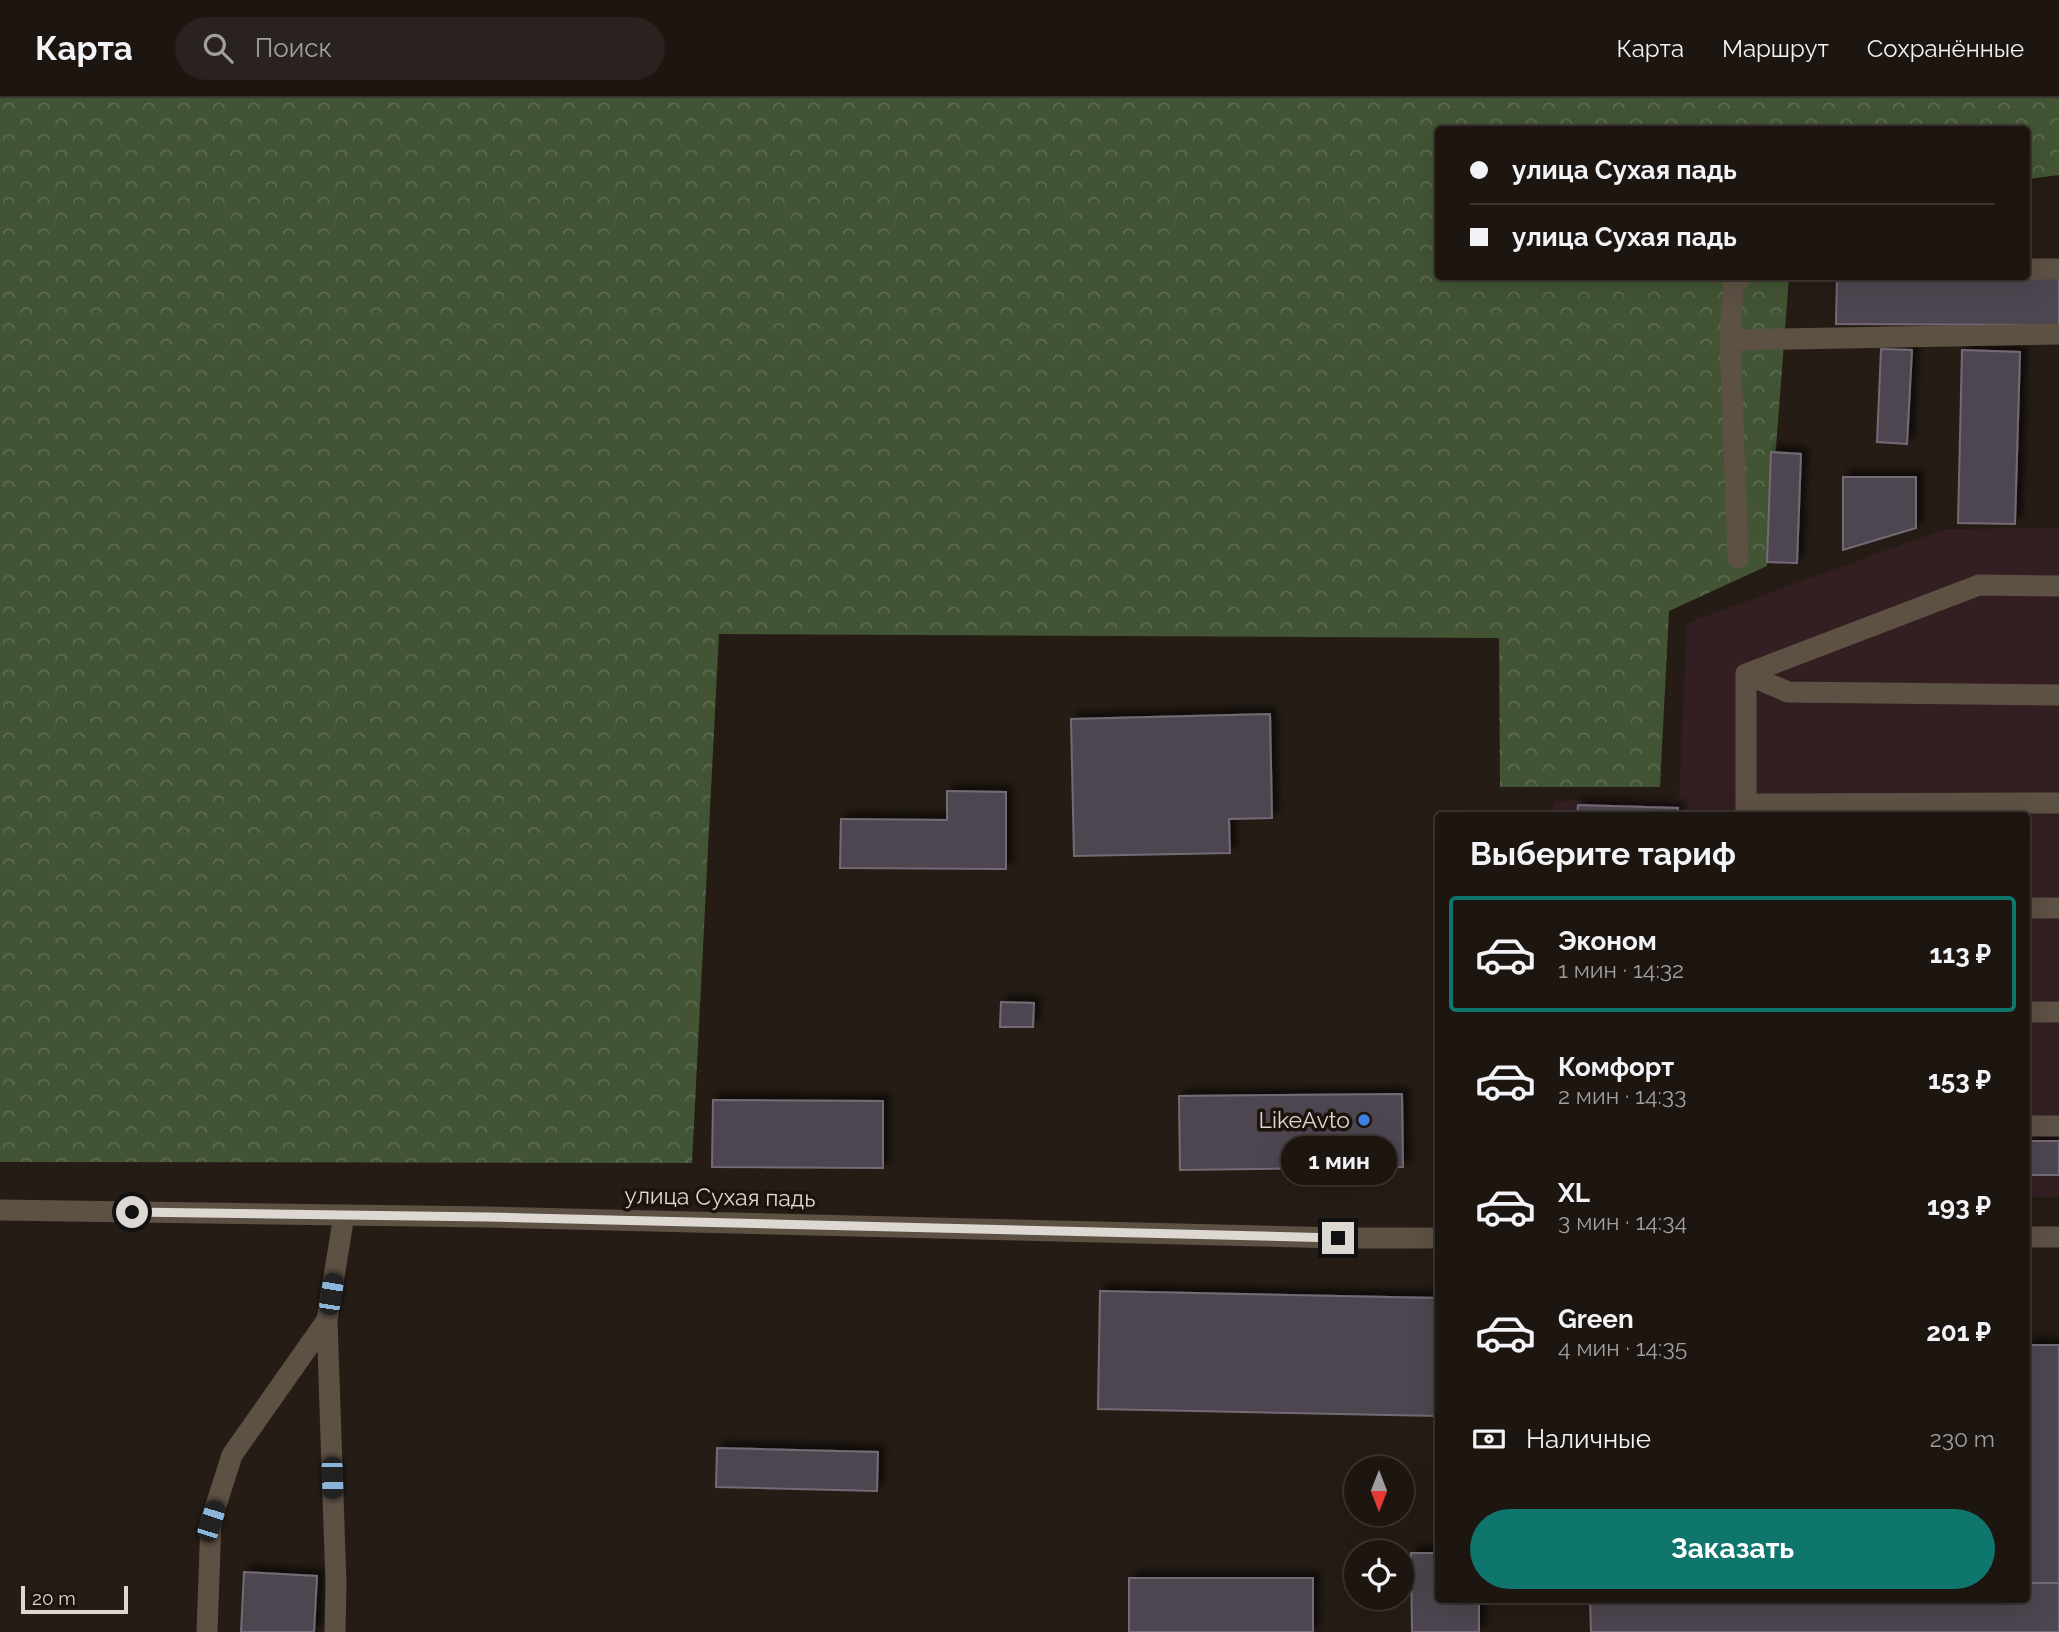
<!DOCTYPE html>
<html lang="ru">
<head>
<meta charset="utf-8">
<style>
  body { margin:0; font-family:Raleway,sans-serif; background:#29221e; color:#f1f3f6; height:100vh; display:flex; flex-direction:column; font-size:26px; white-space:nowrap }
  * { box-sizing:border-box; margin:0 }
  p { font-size:23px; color:#a09f9f }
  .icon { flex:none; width:38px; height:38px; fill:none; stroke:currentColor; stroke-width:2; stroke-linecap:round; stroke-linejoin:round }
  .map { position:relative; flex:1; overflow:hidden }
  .sheet { position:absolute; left:1435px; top:714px; width:595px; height:791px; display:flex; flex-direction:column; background:#1c1510; border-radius:7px; box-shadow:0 7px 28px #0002,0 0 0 2px #3a3430 }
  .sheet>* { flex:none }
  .banner { position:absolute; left:1435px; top:28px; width:595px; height:154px; border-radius:7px; box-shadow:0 7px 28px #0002,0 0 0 2px #3a3430; display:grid; align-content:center; height:154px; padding:0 35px; background:#1c1510 }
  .needle { width:46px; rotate:180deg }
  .tools { position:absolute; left:1344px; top:1358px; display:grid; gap:14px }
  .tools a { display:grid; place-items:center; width:70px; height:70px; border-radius:50%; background:#1c1510; box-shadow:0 7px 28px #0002,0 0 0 2px #3a3430; font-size:35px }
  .scale { position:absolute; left:21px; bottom:18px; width:107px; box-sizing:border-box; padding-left:7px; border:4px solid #ded8d3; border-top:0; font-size:19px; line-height:24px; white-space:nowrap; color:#ded8d3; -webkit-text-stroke:5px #1b130c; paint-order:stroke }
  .end { position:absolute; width:32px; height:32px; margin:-16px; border:9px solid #ded8d3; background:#111; box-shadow:0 0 0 4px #111 }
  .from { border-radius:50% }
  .bubble { position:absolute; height:49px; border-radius:24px; background:#1c1510; box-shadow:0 7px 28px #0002,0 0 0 2px #3a3430; font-size:23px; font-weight:700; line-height:49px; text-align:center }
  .car { position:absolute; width:21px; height:42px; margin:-21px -10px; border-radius:9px; box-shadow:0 0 5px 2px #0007; background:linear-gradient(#222 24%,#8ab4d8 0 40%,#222 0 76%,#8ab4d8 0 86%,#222 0) }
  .banner b { display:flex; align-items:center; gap:24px; height:66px; font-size:26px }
  .banner b+b { border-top:2px solid #3a3430 }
  .banner i { width:18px; height:18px; background:#f1f3f6 }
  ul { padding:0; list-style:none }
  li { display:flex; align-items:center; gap:21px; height:116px; margin:0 14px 10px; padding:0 21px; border:4px solid transparent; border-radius:7px }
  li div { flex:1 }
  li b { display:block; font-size:26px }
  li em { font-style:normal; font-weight:700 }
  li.active { border-color:#0f766e }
  li>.icon { width:63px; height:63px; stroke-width:1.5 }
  h2 { padding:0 35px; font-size:32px; line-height:84px }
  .pay { display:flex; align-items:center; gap:18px; height:77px; padding:0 35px; font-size:26px }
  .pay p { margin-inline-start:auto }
  .cta { display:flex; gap:14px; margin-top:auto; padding:14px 35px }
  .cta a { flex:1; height:80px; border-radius:42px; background:#0f766e; color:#fff; font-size:28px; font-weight:700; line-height:80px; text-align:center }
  header { display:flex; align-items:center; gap:42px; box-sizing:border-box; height:98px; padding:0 35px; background:#1c1510; border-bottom:2px solid #3a3430 }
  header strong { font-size:33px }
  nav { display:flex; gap:38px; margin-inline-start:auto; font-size:24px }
  .search { width:490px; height:63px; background:#29221e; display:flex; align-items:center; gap:18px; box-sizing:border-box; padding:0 24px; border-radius:38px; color:#a09f9f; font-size:26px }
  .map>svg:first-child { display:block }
</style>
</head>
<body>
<header>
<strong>Карта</strong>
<div class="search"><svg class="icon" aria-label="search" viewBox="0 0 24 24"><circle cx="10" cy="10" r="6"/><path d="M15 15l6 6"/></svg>Поиск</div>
<nav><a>Карта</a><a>Маршрут</a><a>Сохранённые</a></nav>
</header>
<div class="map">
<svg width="2059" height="1534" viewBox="0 0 2059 1534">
  <defs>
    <pattern id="forest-crowns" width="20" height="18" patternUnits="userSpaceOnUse" patternTransform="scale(1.75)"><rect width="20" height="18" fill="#425434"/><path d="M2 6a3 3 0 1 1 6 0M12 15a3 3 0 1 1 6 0" fill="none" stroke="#5d6c50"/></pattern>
    <filter id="shadow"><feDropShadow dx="6" dy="-6" stdDeviation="3.5" flood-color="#0009"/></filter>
  </defs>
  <rect width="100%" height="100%" fill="#251c15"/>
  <!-- industrial -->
  <path fill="#331f21" d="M2059 430V1099H2027L2026 718H1554V703L1679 700 1687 525 1945 431Z"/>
  <!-- forest -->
  <path fill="url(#forest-crowns)" d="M0 0H2059V77L2027 81 2026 32H1438V178L1789 179 1767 468 1669 513 1660 689H1500L1499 540 719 536 692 1065 0 1064Z"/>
  <!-- building -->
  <path fill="#4d454f" stroke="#736b76" stroke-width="2" filter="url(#shadow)" d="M2059 176V227L1836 226 1837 178H2026Z
    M1881 251 1912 252 1907 346 1877 344Z
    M1962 252 2020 254 2015 426 1958 425Z
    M1771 354 1801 356 1797 465 1767 464Z
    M1843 379H1916V430L1843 452Z
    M1270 616 1272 720 1229 721 1230 755 1074 758 1071 621Z
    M947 693 1006 694V771L840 770 841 721 947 722Z
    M1578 707 1678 710 1677 718H1577Z
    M1001 904 1034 905 1033 929H1000Z
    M1402 996 1403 1069 1180 1072 1179 998Z
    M713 1002 883 1003V1070L712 1069Z
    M2026 1043H2059V1077H2026Z
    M1100 1193 1438 1200V1318L1098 1311Z
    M2026 1247H2059V1485H2026Z
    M717 1350 878 1354 877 1393 716 1389Z
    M1411 1455H1438V1502H1479V1534H1412Z
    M244 1474 317 1478 314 1534H241Z
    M1129 1480H1313V1534H1129Z
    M2026 1485H2059V1534H1591L1590 1502H2026Z"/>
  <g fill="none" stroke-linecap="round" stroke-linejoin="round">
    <!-- lane -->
    <path stroke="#5d5144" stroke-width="21" d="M2026 171H2059
      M1730 242 2059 236
      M1738 460 1730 242 1733 189 1742 178
      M1746 576 1788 594 2059 597
      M1746 706 2059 705
      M1746 718V576L1979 487 2059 488
      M2026 810H2059
      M2026 914H2059
      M2026 1028H2059
      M207 1534 211 1423 232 1357 327 1222
      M335 1534 336 1486 327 1222 344 1117"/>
    <!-- street -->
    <path stroke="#5d5144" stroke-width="21" d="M0 1112 488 1119 1338 1140H1438
      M2026 1139H2059"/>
  </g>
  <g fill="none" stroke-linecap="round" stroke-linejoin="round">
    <!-- route -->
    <path stroke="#ded8d3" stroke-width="9" d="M132 1114 488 1119 1338 1140"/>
  </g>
  <!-- markers -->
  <circle fill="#3f7fe0" stroke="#1b130c" stroke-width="2.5" cx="1364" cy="1022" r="7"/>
  <g text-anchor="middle" stroke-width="7" stroke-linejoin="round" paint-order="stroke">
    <!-- poi labels -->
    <g font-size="23" fill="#ded8d3" stroke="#1b130c" text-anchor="end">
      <text x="1350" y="1030">LikeAvto</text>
    </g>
    <!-- street labels -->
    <g font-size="23" fill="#ded8d3" stroke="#1b130c">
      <text transform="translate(720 1099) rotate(1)" y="8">улица Сухая падь</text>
    </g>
  </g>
</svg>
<div class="tools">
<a><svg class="needle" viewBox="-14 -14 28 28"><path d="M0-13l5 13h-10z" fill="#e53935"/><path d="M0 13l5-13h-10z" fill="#a09f9f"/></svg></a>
<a><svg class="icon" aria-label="locate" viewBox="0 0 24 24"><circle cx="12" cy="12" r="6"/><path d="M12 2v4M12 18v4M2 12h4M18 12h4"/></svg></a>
</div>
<div class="scale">20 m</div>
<i class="end from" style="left:132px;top:1114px"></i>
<i class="end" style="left:1338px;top:1140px"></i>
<div class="bubble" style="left:1281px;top:1038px;width:116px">1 мин</div>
<i class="car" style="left:331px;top:1196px;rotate:9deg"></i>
<i class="car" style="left:332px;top:1380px;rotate:178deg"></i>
<i class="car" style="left:211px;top:1423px;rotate:18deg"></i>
<div class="banner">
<b><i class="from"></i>улица Сухая падь</b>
<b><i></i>улица Сухая падь</b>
</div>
<section class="sheet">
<h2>Выберите тариф</h2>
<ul>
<li class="active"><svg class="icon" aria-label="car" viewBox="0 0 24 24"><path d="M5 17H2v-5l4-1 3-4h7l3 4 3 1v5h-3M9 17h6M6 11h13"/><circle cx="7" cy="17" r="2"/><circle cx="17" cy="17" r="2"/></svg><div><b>Эконом</b><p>1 мин · 14:32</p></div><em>113 ₽</em></li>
<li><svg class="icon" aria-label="car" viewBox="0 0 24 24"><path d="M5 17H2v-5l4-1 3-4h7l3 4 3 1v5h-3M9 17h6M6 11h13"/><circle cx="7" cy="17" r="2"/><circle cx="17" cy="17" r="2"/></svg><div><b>Комфорт</b><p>2 мин · 14:33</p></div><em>153 ₽</em></li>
<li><svg class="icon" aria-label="car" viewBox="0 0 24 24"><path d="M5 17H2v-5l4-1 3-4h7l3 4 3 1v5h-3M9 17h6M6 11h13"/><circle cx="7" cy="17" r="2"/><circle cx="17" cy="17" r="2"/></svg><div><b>XL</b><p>3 мин · 14:34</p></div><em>193 ₽</em></li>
<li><svg class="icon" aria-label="car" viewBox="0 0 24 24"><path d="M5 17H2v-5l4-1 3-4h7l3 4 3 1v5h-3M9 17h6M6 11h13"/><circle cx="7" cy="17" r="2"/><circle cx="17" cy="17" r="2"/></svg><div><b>Green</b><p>4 мин · 14:35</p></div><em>201 ₽</em></li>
</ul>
<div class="pay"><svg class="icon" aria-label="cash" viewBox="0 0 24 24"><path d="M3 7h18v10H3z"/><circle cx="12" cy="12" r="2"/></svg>Наличные<p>230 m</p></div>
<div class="cta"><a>Заказать</a></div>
</section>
</div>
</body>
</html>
